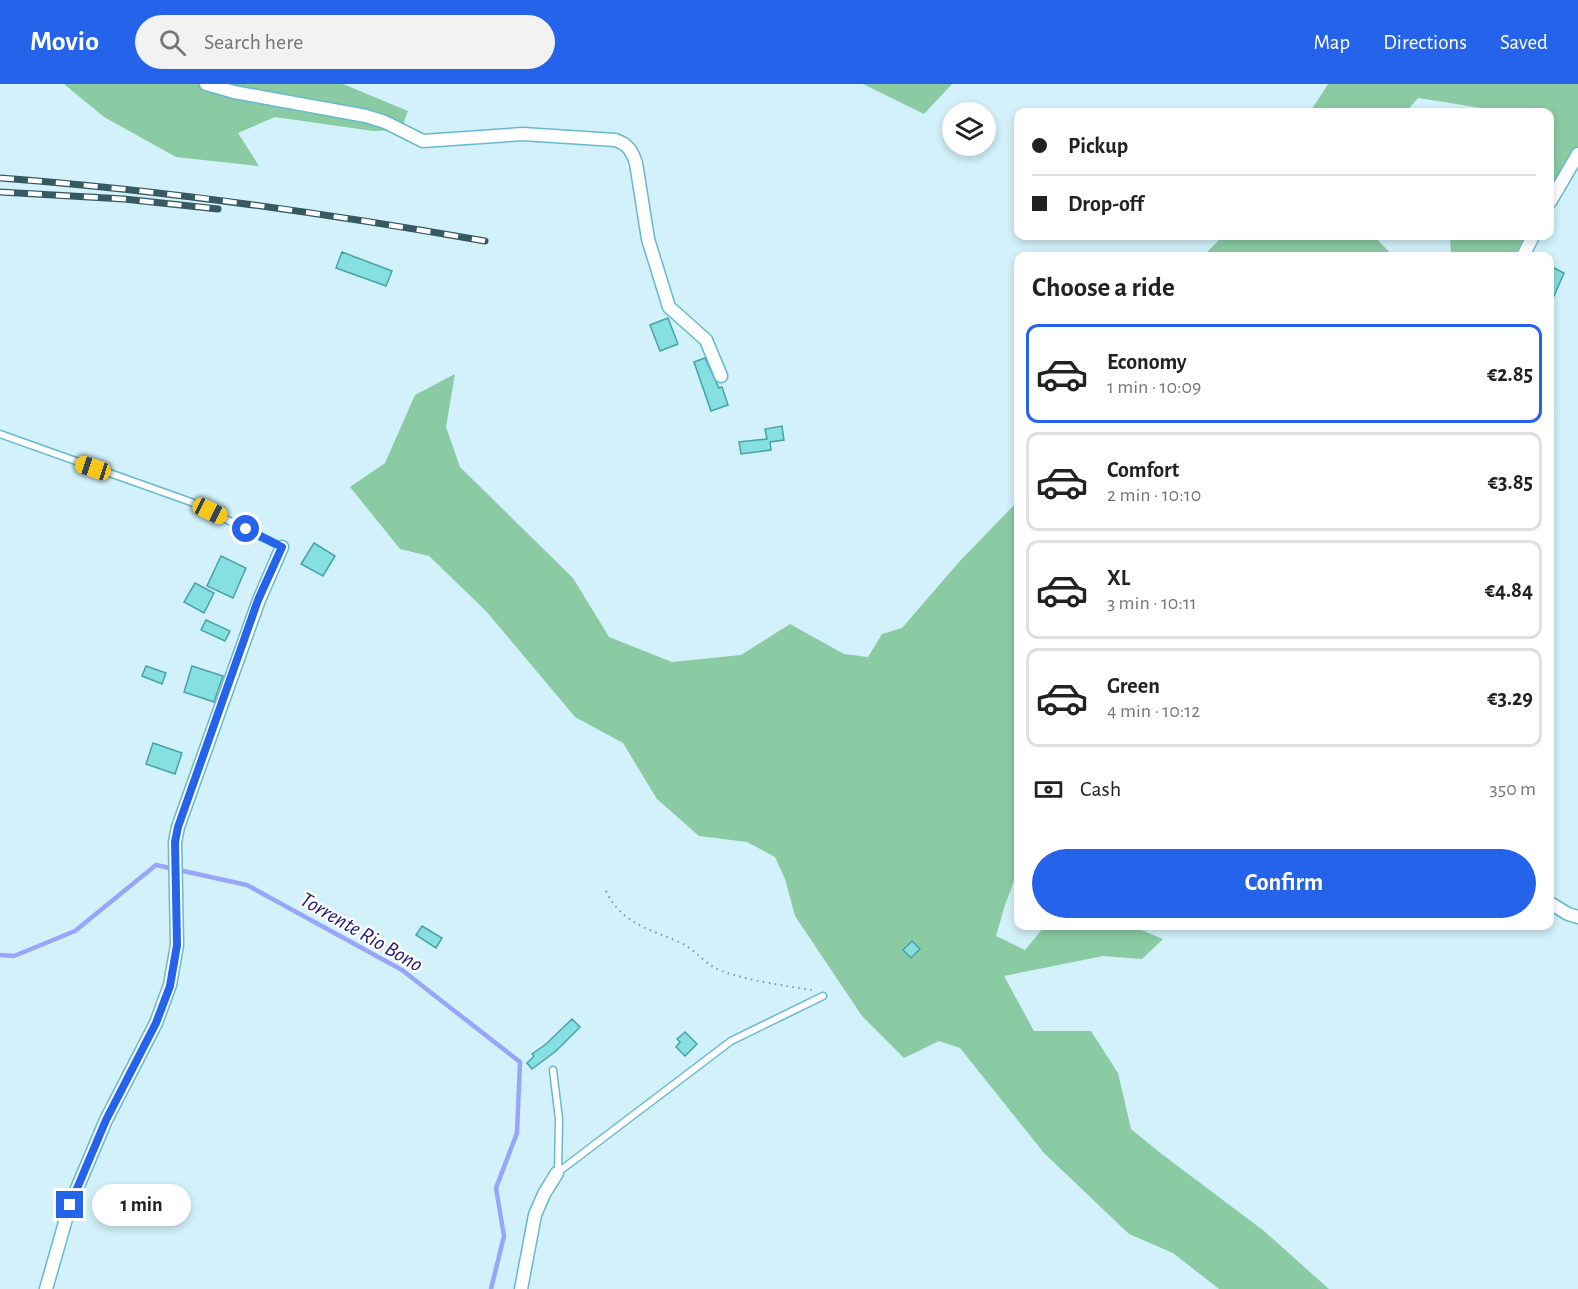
<!DOCTYPE html>
<html lang="en">
<head>
<meta charset="utf-8">
<style>
  body { margin:0; font-family:"Alegreya Sans",sans-serif; background:#f2f2f2; color:#222; height:100vh; display:flex; flex-direction:column; font-size:22px; white-space:nowrap }
  * { box-sizing:border-box; margin:0 }
  p { font-size:20px; color:#767676 }
  .icon { flex:none; width:33px; height:33px; fill:none; stroke:currentColor; stroke-width:2; stroke-linecap:round; stroke-linejoin:round }
  .map { position:relative; flex:1; overflow:hidden }
  .details { position:absolute; left:1014px; top:168px; width:540px; height:678px; display:flex; flex-direction:column; background:#fff; border-radius:12px; box-shadow:0 3px 9px #0003 }
  .details>* { flex:none }
  .guide { position:absolute; left:1014px; top:24px; width:540px; height:132px; border-radius:12px; box-shadow:0 3px 9px #0003; display:grid; align-content:center; height:132px; padding:0 18px; background:#fff }
  .fabs { position:absolute; left:942px; top:18px; display:grid; gap:12px }
  .fabs a { display:grid; place-items:center; width:54px; height:54px; border-radius:50%; background:#fff; box-shadow:0 3px 9px #0003; font-size:30px }
  .end { position:absolute; width:27px; height:27px; margin:-14px; border:8px solid #2563eb; background:#fff; box-shadow:0 0 0 3px #fff }
  .from { border-radius:50% }
  .bubble { position:absolute; height:42px; border-radius:21px; background:#fff; box-shadow:0 3px 9px #0003; font-size:20px; font-weight:700; line-height:42px; text-align:center }
  .car { position:absolute; width:18px; height:36px; margin:-18px -9px; border-radius:8px; box-shadow:0 0 4px 2px #0007; background:linear-gradient(#f5c518 24%,#345 0 40%,#f5c518 0 76%,#345 0 86%,#f5c518 0) }
  .guide b { display:flex; align-items:center; gap:21px; height:57px; font-size:22px }
  .guide b+b { border-top:2px solid #e0e0e0 }
  .guide i { width:15px; height:15px; background:#222 }
  ul { padding:0; list-style:none }
  li { display:flex; align-items:center; gap:18px; height:99px; margin:0 12px 9px; padding:0 6px; border:3px solid #e0e0e0; border-radius:12px }
  li div { flex:1 }
  li b { display:block; font-size:22px }
  li em { font-style:normal; font-weight:700 }
  li.selected { border-color:#2563eb }
  li>.icon { width:54px; height:54px; stroke-width:1.5 }
  h2 { padding:0 18px; font-size:27px; line-height:72px }
  .pay { display:flex; align-items:center; gap:15px; height:66px; padding:0 18px; font-size:22px }
  .pay p { margin-inline-start:auto }
  .action { display:flex; gap:12px; margin-top:auto; padding:12px 18px }
  .action a { flex:1; height:69px; border-radius:36px; background:#2563eb; color:#fff; font-size:24px; font-weight:700; line-height:69px; text-align:center }
  header { display:flex; align-items:center; gap:36px; box-sizing:border-box; height:84px; padding:0 30px; background:#2563eb; color:#fff }
  header strong { font-size:28px }
  nav { display:flex; gap:33px; margin-inline-start:auto; font-size:21px }
  .search { width:420px; height:54px; background:#f2f2f2; display:flex; align-items:center; gap:15px; box-sizing:border-box; padding:0 21px; border-radius:33px; color:#767676; font-size:22px }
  .map>svg:first-child { display:block }
</style>
</head>
<body>
<header>
<strong>Movio</strong>
<div class="search"><svg class="icon" aria-label="search" viewBox="0 0 24 24"><circle cx="10" cy="10" r="6"/><path d="M15 15l6 6"/></svg>Search here</div>
<nav><a>Map</a><a>Directions</a><a>Saved</a></nav>
</header>
<div class="map">
<svg width="1578" height="1205" viewBox="0 0 1578 1205">
  <rect width="100%" height="100%" fill="#d2f1fa"/>
  <!-- green -->
  <path fill="#8acba3" d="M64 0H343L408 27 401 46 373 47 275 33 238 49 259 82 176 73 104 33Z
    M863 0H952L924 30Z
    M1328 0H1578V63L1550 108V28H1487L1488 25 1418 14 1406 28H1310Z
    M1223 152H1374L1393 172H1203Z
    M1450 152H1525L1514 172H1451Z
    M455 290 446 343 460 383 573 494 609 553 672 578 741 571 790 540 844 570 868 573 882 550 902 544 959 478 1018 417V786L1005 821 996 852 1025 866 1045 842H1132L1163 855 1142 875 1103 872 1004 892 1034 947H1091L1118 989 1131 1045 1159 1068 1264 1147 1329 1205H1219L1173 1169 1129 1150 1044 1069 960 964 939 957 904 974 862 932 795 832 785 795 775 773 747 758 699 752 657 715 623 659 575 633 486 527 429 472 400 465 350 403 385 379 415 311Z"/>
  <g fill="none" stroke-linecap="round" stroke-linejoin="round">
    <!-- stream -->
    <path stroke="#99a5f9" stroke-width="4.5" d="M0 871 14 872 75 847 156 781 247 801 402 886 520 978 517 1049 496 1104 504 1152 491 1205"/>
  </g>
  <!-- building -->
  <path fill="#86dfe0" stroke="#48a3a4" stroke-width="1.5" d="M342 168 392 187 386 202 336 184Z
    M1550 182 1564 189 1550 221Z
    M668 234 678 260 660 267 650 241Z
    M705 274 719 304 722 303 728 321 711 327 694 278Z
    M782 342 784 356 770 358 771 366 741 370 739 358 767 355 765 345Z
    M314 459 335 472 323 492 301 480Z
    M221 472 246 484 233 514 207 502Z
    M195 499 214 509 204 529 184 518Z
    M206 536 230 547 225 557 201 546Z
    M146 582 166 589 162 600 142 592Z
    M192 582 223 592 214 618 184 608Z
    M153 659 182 669 175 690 146 680Z
    M422 842 442 854 436 864 416 851Z
    M912 857 920 865 911 874 903 866Z
    M572 935 580 943 556 967 532 985 527 979 534 972 532 970 546 960Z
    M685 948 697 960 685 972 676 963 680 958 677 955Z"/>
  <g fill="none" stroke-linecap="round" stroke-linejoin="round">
    <defs>
      <path id="service" d="M0 350 191 418 282 463
        M553 986 559 1035 558 1089
        M557 1089 731 957 823 912"/>
      <path id="minor" d="M206 0 234 8 366 32 385 38 423 57 523 50 615 56C628 60 632 67 636 79L648 155 669 223 706 256 721 292
        M1550 118 1578 70
        M1523 172 1533 152
        M1550 819 1568 830 1578 833
        M46 1205 70 1121 106 1036 156 939 170 901 177 861 175 758 178 743 259 516 282 463
        M521 1205 535 1131 544 1110 557 1089"/>
    </defs>
    <!-- service casing -->
    <use href="#service" stroke="#66b9ce" stroke-width="9"/>
    <!-- minor casing -->
    <use href="#minor" stroke="#66b9ce" stroke-width="15"/>
    <!-- path -->
    <path stroke="#7899a2" stroke-width="2" stroke-dasharray="1.5 4.5" stroke-linecap="butt" d="M606 807C621 839 649 845 679 858 693 864 701 875 713 883 735 895 787 902 812 906"/>
    <!-- service -->
    <use href="#service" stroke="#fff" stroke-width="6"/>
    <!-- minor -->
    <use href="#minor" stroke="#fff" stroke-width="12"/>
    <defs>
      <path id="rail" d="M0 94C163 106 324 129 485 157
        M0 108 124 115 218 125"/>
    </defs>
    <!-- rail casing -->
    <use href="#rail" stroke="#365962" stroke-width="7"/>
    <!-- rail -->
    <use href="#rail" stroke="#fff" stroke-width="4.5" stroke-dasharray="14" stroke-linecap="butt"/>
  </g>
  <g fill="none" stroke-linecap="round" stroke-linejoin="round">
    <!-- route -->
    <path stroke="#2563eb" stroke-width="8" d="M70 1121 106 1036 156 939 170 902 177 861 175 758 178 743 258 516 282 463 246 445"/>
  </g>
  <g text-anchor="middle" stroke-width="4.5" stroke-linejoin="round" paint-order="stroke">
    <!-- water labels -->
    <g font-size="22" font-style="italic" fill="#211877" stroke="#fff">
      <text transform="translate(362 847) rotate(30)" y="8">Torrente Rio Bono</text>
    </g>
  </g>
</svg>
<div class="fabs">
<a><svg class="icon" aria-label="layers" viewBox="0 0 24 24"><path d="M12 4l9 5-9 5-9-5zM3 14l9 5 9-5"/></svg></a>
</div>
<i class="end from" style="left:246px;top:445px"></i>
<i class="end" style="left:70px;top:1121px"></i>
<div class="bubble" style="left:92px;top:1100px;width:99px">1 min</div>
<i class="car" style="left:93px;top:384px;rotate:288deg"></i>
<i class="car" style="left:210px;top:427px;rotate:116deg"></i>
<div class="guide">
<b><i class="from"></i>Pickup</b>
<b><i></i>Drop-off</b>
</div>
<section class="details">
<h2>Choose a ride</h2>
<ul>
<li class="selected"><svg class="icon" aria-label="car" viewBox="0 0 24 24"><path d="M5 17H2v-5l4-1 3-4h7l3 4 3 1v5h-3M9 17h6M6 11h13"/><circle cx="7" cy="17" r="2"/><circle cx="17" cy="17" r="2"/></svg><div><b>Economy</b><p>1 min · 10:09</p></div><em>€2.85</em></li>
<li><svg class="icon" aria-label="car" viewBox="0 0 24 24"><path d="M5 17H2v-5l4-1 3-4h7l3 4 3 1v5h-3M9 17h6M6 11h13"/><circle cx="7" cy="17" r="2"/><circle cx="17" cy="17" r="2"/></svg><div><b>Comfort</b><p>2 min · 10:10</p></div><em>€3.85</em></li>
<li><svg class="icon" aria-label="car" viewBox="0 0 24 24"><path d="M5 17H2v-5l4-1 3-4h7l3 4 3 1v5h-3M9 17h6M6 11h13"/><circle cx="7" cy="17" r="2"/><circle cx="17" cy="17" r="2"/></svg><div><b>XL</b><p>3 min · 10:11</p></div><em>€4.84</em></li>
<li><svg class="icon" aria-label="car" viewBox="0 0 24 24"><path d="M5 17H2v-5l4-1 3-4h7l3 4 3 1v5h-3M9 17h6M6 11h13"/><circle cx="7" cy="17" r="2"/><circle cx="17" cy="17" r="2"/></svg><div><b>Green</b><p>4 min · 10:12</p></div><em>€3.29</em></li>
</ul>
<div class="pay"><svg class="icon" aria-label="cash" viewBox="0 0 24 24"><path d="M3 7h18v10H3z"/><circle cx="12" cy="12" r="2"/></svg>Cash<p>350 m</p></div>
<div class="action"><a>Confirm</a></div>
</section>
</div>
</body>
</html>
